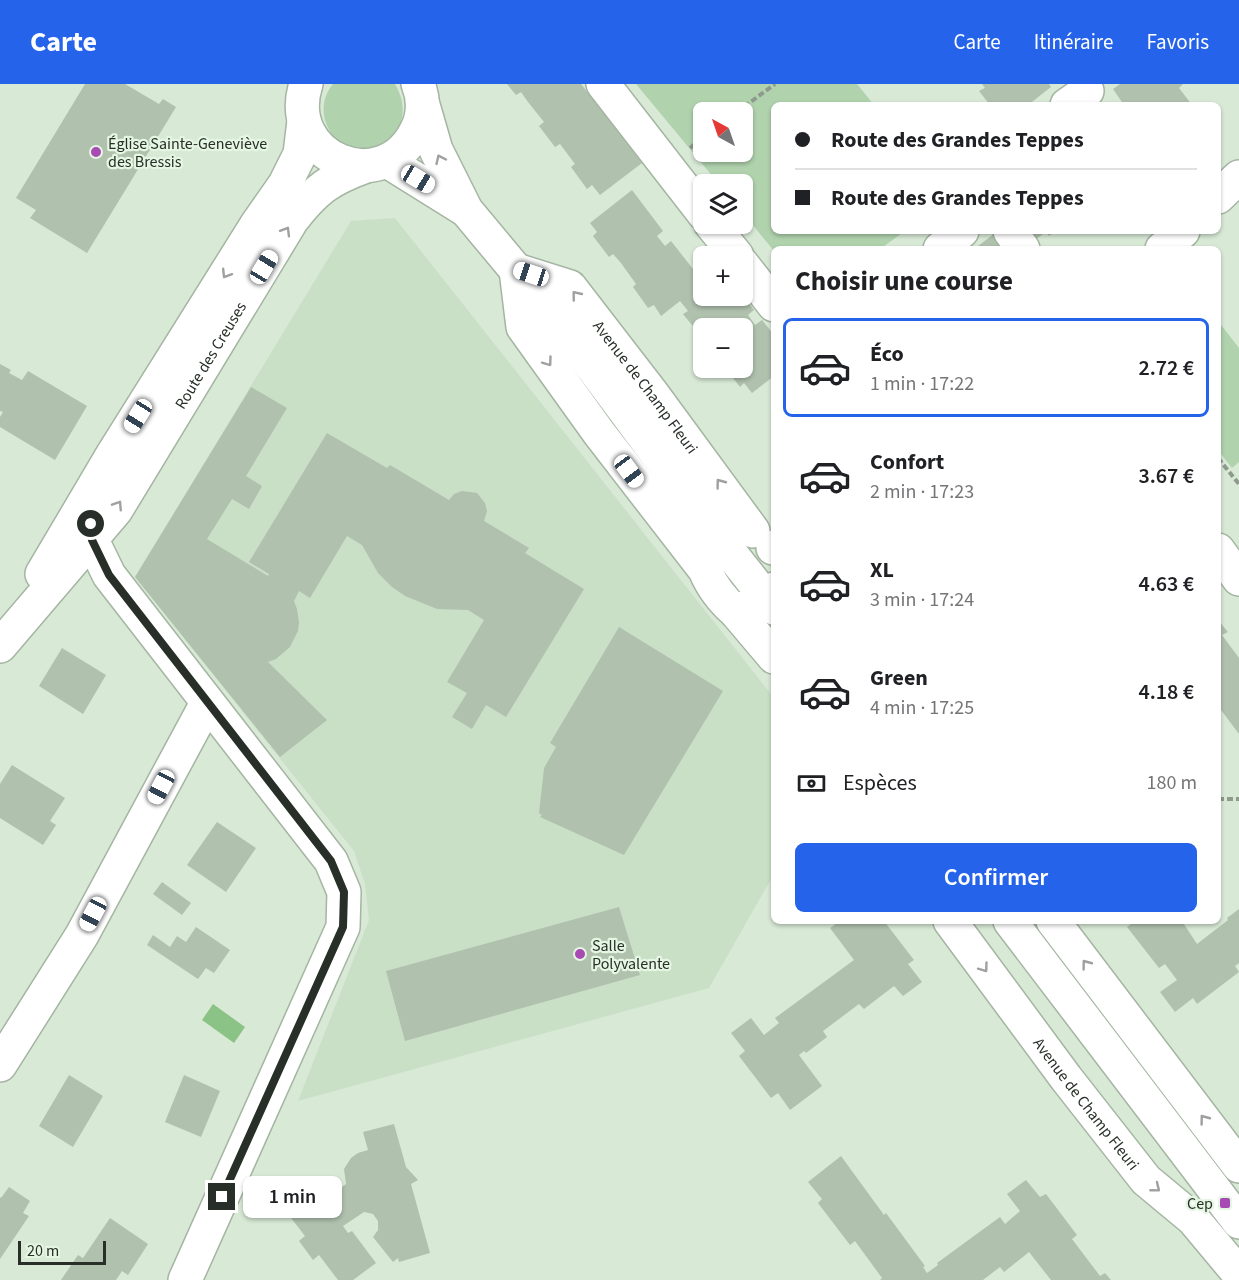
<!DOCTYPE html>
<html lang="fr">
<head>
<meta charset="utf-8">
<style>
  body { margin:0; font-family:"Source Sans 3",sans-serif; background:#f2f2f2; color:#202124; height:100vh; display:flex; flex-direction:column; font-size:22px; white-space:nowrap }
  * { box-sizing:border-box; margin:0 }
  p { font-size:20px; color:#757577 }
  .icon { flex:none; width:33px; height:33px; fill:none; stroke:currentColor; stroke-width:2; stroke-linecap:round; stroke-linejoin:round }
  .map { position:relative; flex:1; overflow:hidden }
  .drawer { position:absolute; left:771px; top:162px; width:450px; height:678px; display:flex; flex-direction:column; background:#fff; border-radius:9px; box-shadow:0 2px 4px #0004 }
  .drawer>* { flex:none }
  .guide { position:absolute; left:771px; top:18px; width:450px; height:132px; border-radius:9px; box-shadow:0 2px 4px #0004; display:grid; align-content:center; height:132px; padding:0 24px; background:#fff }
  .needle { width:39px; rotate:320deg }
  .controls { position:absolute; left:693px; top:18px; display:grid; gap:12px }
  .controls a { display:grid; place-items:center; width:60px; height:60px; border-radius:9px; background:#fff; box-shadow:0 2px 4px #0004; font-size:30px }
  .scale { position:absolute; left:18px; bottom:15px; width:88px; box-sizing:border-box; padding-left:6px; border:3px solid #282f28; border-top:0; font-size:16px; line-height:21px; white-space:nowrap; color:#282f28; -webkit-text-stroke:4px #e5f6e3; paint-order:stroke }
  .end { position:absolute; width:27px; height:27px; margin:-14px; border:8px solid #282f28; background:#fff; box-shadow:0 0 0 3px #fff }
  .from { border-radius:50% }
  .bubble { position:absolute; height:42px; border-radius:9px; background:#fff; box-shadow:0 2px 4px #0004; font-size:20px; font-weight:600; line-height:42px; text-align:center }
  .car { position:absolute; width:18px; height:36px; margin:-18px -9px; border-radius:8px; box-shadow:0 0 4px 2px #0007; background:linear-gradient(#fff 24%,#345 0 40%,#fff 0 76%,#345 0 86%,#fff 0) }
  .guide b { display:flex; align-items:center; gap:21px; height:57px; font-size:22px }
  .guide b+b { border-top:2px solid #e0e0e0 }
  .guide i { width:15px; height:15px; background:#202124 }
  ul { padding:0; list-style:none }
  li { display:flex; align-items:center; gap:18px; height:99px; margin:0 12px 9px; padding:0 12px; border:3px solid transparent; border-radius:9px }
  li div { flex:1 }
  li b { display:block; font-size:22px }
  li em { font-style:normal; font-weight:600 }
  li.selected { border-color:#2563eb }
  li>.icon { width:54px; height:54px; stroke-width:1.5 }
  h2 { padding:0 24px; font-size:27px; line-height:72px }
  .pay { display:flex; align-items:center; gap:15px; height:66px; padding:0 24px; font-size:22px }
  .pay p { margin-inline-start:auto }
  .action { display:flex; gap:12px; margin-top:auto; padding:12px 24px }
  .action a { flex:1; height:69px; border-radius:9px; background:#2563eb; color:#fff; font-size:24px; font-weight:600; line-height:69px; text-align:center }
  header { display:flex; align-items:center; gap:36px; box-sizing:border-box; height:84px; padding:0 30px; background:#2563eb; color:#fff }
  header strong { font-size:28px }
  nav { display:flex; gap:33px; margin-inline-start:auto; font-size:21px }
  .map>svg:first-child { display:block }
</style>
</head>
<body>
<header>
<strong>Carte</strong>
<nav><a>Carte</a><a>Itinéraire</a><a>Favoris</a></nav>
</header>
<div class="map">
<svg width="1239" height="1196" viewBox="0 0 1239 1196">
  <rect width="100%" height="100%" fill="#d8e9d6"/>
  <!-- built -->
  <path fill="#c9e0c7" d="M395 134 774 614V790L709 904 298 1017 369 836 365 800 354 767 135 493 351 137Z"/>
  <!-- green -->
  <path fill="#b0d2ad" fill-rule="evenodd" d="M333 0H395C428 57 346 93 326 39 321 25 324 11 333 0Z
    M636 0H857L874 21H774V147H905L880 165H774V167L743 129 742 100H719ZM704 28H742V68H704Z
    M1218 237 1239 264V378L1232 384 1218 366Z"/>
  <!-- water -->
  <path fill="#8bc386" d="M213 920 245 943 234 959 202 936Z"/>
  <!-- building -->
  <path fill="#b0c1ae" d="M85 0H125L159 20 163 15 176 23 87 169 30 134 36 126 16 114Z
    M507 0H581L642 79 600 111 592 101 587 105 571 83 575 80 560 60 555 63 539 42 544 38 528 18 521 8 516 11Z
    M982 0H1049L1051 3 1028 21H990L979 7 985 4Z
    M1120 0H1183L1179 4 1192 21H1124L1113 5Z
    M632 106 663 147 657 152 665 162 671 157 704 199V212H743L754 226 748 231 755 241 762 236 774 251V292L752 309 744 299 740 303 725 284H742V244H704V249L700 251 683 230 688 227 680 217 661 232 654 221 648 224 633 203 636 200 621 179 613 170 609 173 593 152 597 148 590 139Z
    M1030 147H1055L1049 152 1046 148 1036 155Z
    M994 150 1006 165H974Z
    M0 280 11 286 9 289 22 296 28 287 87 322 55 376 0 343V333L3 328 0 327Z
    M251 303 287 324 246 392 262 402 249 425 232 415 207 455 268 492 269 490 249 478 327 349 387 384 390 381 449 416 454 410 462 407 477 409 485 419 487 427 484 437 529 464 525 469 584 505 506 633 486 621 472 645 452 633 467 609 447 598 484 536 468 526 437 525 405 512 392 503 378 489 362 461 347 452 310 514 299 507 294 517 297 525 299 538 298 547 290 563 276 575 268 578 327 636 280 673 135 493Z
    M1218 536 1228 548 1222 551 1239 574V650L1218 622Z
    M619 543 723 607 624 771 540 733 542 731 539 729 544 684 556 663 550 659Z
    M62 564 106 591 83 630 39 602Z
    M12 681 65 714 50 737 56 741 43 761 0 734V700Z
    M217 738 256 764 226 808 187 781Z
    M162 798 191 819 182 831 153 810Z
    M619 823 640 891 405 957 386 887Z
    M1239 825V879L1235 882 1239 888 1197 920 1193 914 1175 928 1160 908 1177 896 1165 880 1159 884 1127 843 1135 837H1182L1197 860 1228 836 1227 834Z
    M840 837H884L914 876 908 880 922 898 903 912 894 902 864 925 859 920 823 947 827 953 806 969 804 967 799 971 822 1002 790 1026 778 1009 771 1014 739 972 745 967 731 949 751 934 764 951 779 939 775 934 854 876 830 844Z
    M196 843 230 866 214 889 206 884 198 895 147 861 153 851 170 863 177 852 186 858Z
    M69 991 103 1012 73 1063 39 1042Z
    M184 991 220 1007 201 1053 165 1038Z
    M394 1040 406 1083 418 1096 411 1100 430 1169 399 1178 398 1174 393 1178 373 1153 378 1146V1137L373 1130 364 1128 343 1142 348 1149 352 1147 376 1179 353 1196H338L319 1171 313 1176 299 1157 305 1152 281 1121 312 1096 326 1115 346 1100 344 1085 351 1074 358 1069 368 1066 363 1048Z
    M841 1072 884 1131 886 1129 925 1182 923 1183 927 1189 938 1181 937 1179 1000 1133 1005 1140 1020 1127 1007 1110 1026 1096 1040 1113 1046 1110 1077 1151 1072 1155 1100 1192 1105 1189 1111 1196H1051L1029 1168 1004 1188 1000 1183 983 1196H880L882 1194 855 1157 850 1161 818 1119 822 1115 808 1098Z
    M9 1103 30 1117 23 1129 29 1132 0 1175V1113L1 1114Z
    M110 1134 148 1160 128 1191 122 1187 116 1196H61L78 1171 83 1174Z"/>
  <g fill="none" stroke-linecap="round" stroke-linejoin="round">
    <defs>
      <g id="minor">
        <path d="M603 0 704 130"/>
        <path d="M423 21 436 66 466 126 516 186 593 284 725 462 774 524"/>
        <path d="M1067 21 1087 7"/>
        <path d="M387 77 464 125"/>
        <path d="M1218 113 1239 93"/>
        <path d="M711 140 737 172"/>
        <path d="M1010 147 1023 165"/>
        <path d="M940 165 962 147"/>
        <path d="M1162 165 1183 147"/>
        <path d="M742 180 774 221"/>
        <path d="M516 186 523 243 599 349 705 486C712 503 722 516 736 528L766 514 774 505"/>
        <path id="s1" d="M516 186 570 203 651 308 753 447"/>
        <path d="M90 430 92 456 109 491 331 777 344 808 343 843 185 1196"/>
        <path d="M773 464 774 463"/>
        <path d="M1218 466 1239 495"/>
        <path d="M736 528 774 573"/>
        <path id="s2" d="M950 837 1066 994 1146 1096 1193 1135 1239 1190"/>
        <path d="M1010 837 1239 1138"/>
        <path d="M1053 837 1239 1082"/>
        <path d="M0 981 82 851 207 619"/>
      </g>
      <g id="major">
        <path d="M306 0C282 74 384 116 417 45 424 31 424 14 418 0"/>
        <path d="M42 490 113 370 257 140 285 100 300 70 304 37"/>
        <path id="s3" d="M0 562 116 426 292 136C316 105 330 95 366 82"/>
      </g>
    </defs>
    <!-- minor casing -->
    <use href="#minor" stroke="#a4b5a2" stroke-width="36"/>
    <!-- major casing -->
    <use href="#major" stroke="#a4b5a2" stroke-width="36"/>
    <!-- path -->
    <path stroke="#8e9a8c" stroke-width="4" stroke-dasharray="6 3" stroke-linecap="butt" d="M737 28 775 0
      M690 64 704 53
      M1218 374 1239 400
      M1218 715H1239"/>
    <!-- minor -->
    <use href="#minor" stroke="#fff" stroke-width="33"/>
    <!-- major -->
    <use href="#major" stroke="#fff" stroke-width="33"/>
  </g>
  <!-- one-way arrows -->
  <defs><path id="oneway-chevron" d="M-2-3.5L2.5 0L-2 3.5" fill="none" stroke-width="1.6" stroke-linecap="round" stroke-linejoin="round" transform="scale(1.5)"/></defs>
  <g stroke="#9ea19e">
    <use href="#oneway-chevron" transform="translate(440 75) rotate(-115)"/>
    <use href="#oneway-chevron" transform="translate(286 147) rotate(-59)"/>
    <use href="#oneway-chevron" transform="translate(226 190) rotate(122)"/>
    <use href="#oneway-chevron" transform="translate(576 211) rotate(-129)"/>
    <use href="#oneway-chevron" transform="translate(548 278) rotate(54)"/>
    <use href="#oneway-chevron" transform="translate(720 399) rotate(-127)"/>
    <use href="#oneway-chevron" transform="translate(118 421) rotate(-57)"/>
    <use href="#oneway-chevron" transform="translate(1086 880) rotate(-127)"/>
    <use href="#oneway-chevron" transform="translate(984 884) rotate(54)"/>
    <use href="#oneway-chevron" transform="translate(1204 1035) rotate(-127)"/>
    <use href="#oneway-chevron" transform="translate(1156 1104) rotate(39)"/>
  </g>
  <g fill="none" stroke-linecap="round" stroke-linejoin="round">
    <!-- route -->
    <path stroke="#282f28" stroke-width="8" d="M91 440 92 456 109 491 331 777 344 808 343 843 222 1113"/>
  </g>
  <!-- markers -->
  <g fill="#a74ab4" stroke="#e5f6e3" stroke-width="2">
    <circle cx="96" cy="68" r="6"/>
    <circle cx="580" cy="870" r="6"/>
    <rect x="1219" y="1113" width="12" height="12" rx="3"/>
  </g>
  <g text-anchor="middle" stroke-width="4.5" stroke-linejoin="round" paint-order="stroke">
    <!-- poi labels -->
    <g font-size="16" fill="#282f28" stroke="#e5f6e3" text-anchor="start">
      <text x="108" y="65">Église Sainte-Geneviève<tspan x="108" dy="18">des Bressis</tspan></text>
      <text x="592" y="867">Salle<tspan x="592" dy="18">Polyvalente</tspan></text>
      <text x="1213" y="1125" text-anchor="end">Cep</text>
    </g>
    <!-- street labels -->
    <g font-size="16" fill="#282f28" stroke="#e5f6e3">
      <text dy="6" stroke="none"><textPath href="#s3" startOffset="360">Route des Creuses</textPath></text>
      <text dy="6" stroke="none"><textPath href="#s1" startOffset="182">Avenue de Champ Fleuri</textPath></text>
      <text dy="6" stroke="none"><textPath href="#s2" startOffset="228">Avenue de Champ Fleuri</textPath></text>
    </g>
  </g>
</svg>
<div class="controls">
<a><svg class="needle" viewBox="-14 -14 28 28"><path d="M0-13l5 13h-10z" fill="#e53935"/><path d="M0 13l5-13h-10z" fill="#757577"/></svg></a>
<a><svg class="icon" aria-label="layers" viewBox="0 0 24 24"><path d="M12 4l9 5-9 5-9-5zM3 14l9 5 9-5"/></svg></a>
<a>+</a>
<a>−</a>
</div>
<div class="scale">20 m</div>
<i class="end from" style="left:91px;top:440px"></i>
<i class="end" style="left:222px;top:1113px"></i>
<div class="bubble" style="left:243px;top:1092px;width:99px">1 min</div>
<i class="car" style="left:418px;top:95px;rotate:121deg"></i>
<i class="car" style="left:264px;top:183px;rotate:31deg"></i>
<i class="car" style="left:531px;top:190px;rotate:288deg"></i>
<i class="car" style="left:138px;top:332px;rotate:212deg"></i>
<i class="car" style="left:629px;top:387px;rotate:143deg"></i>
<i class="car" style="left:161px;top:703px;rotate:208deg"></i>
<i class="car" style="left:93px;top:830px;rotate:208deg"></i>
<div class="guide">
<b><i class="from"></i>Route des Grandes Teppes</b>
<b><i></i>Route des Grandes Teppes</b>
</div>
<section class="drawer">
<h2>Choisir une course</h2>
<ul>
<li class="selected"><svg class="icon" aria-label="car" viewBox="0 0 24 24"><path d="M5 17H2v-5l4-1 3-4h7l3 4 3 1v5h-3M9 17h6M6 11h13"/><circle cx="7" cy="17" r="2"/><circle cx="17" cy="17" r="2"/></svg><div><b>Éco</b><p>1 min · 17:22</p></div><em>2.72 €</em></li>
<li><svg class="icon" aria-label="car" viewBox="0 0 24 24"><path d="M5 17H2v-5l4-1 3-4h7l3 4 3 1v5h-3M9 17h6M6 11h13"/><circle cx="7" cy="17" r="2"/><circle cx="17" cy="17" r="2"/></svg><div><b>Confort</b><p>2 min · 17:23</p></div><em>3.67 €</em></li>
<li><svg class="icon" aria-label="car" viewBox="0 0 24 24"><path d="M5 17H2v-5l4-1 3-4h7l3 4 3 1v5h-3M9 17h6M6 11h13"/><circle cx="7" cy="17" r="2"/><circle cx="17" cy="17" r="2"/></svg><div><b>XL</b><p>3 min · 17:24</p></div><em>4.63 €</em></li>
<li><svg class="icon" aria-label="car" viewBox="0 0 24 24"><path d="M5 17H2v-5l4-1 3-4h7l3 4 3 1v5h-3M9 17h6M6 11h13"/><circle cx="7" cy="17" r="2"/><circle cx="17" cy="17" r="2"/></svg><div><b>Green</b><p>4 min · 17:25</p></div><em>4.18 €</em></li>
</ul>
<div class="pay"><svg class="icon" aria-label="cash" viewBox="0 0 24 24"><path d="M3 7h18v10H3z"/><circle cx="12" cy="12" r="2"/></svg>Espèces<p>180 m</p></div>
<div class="action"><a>Confirmer</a></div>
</section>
</div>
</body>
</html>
